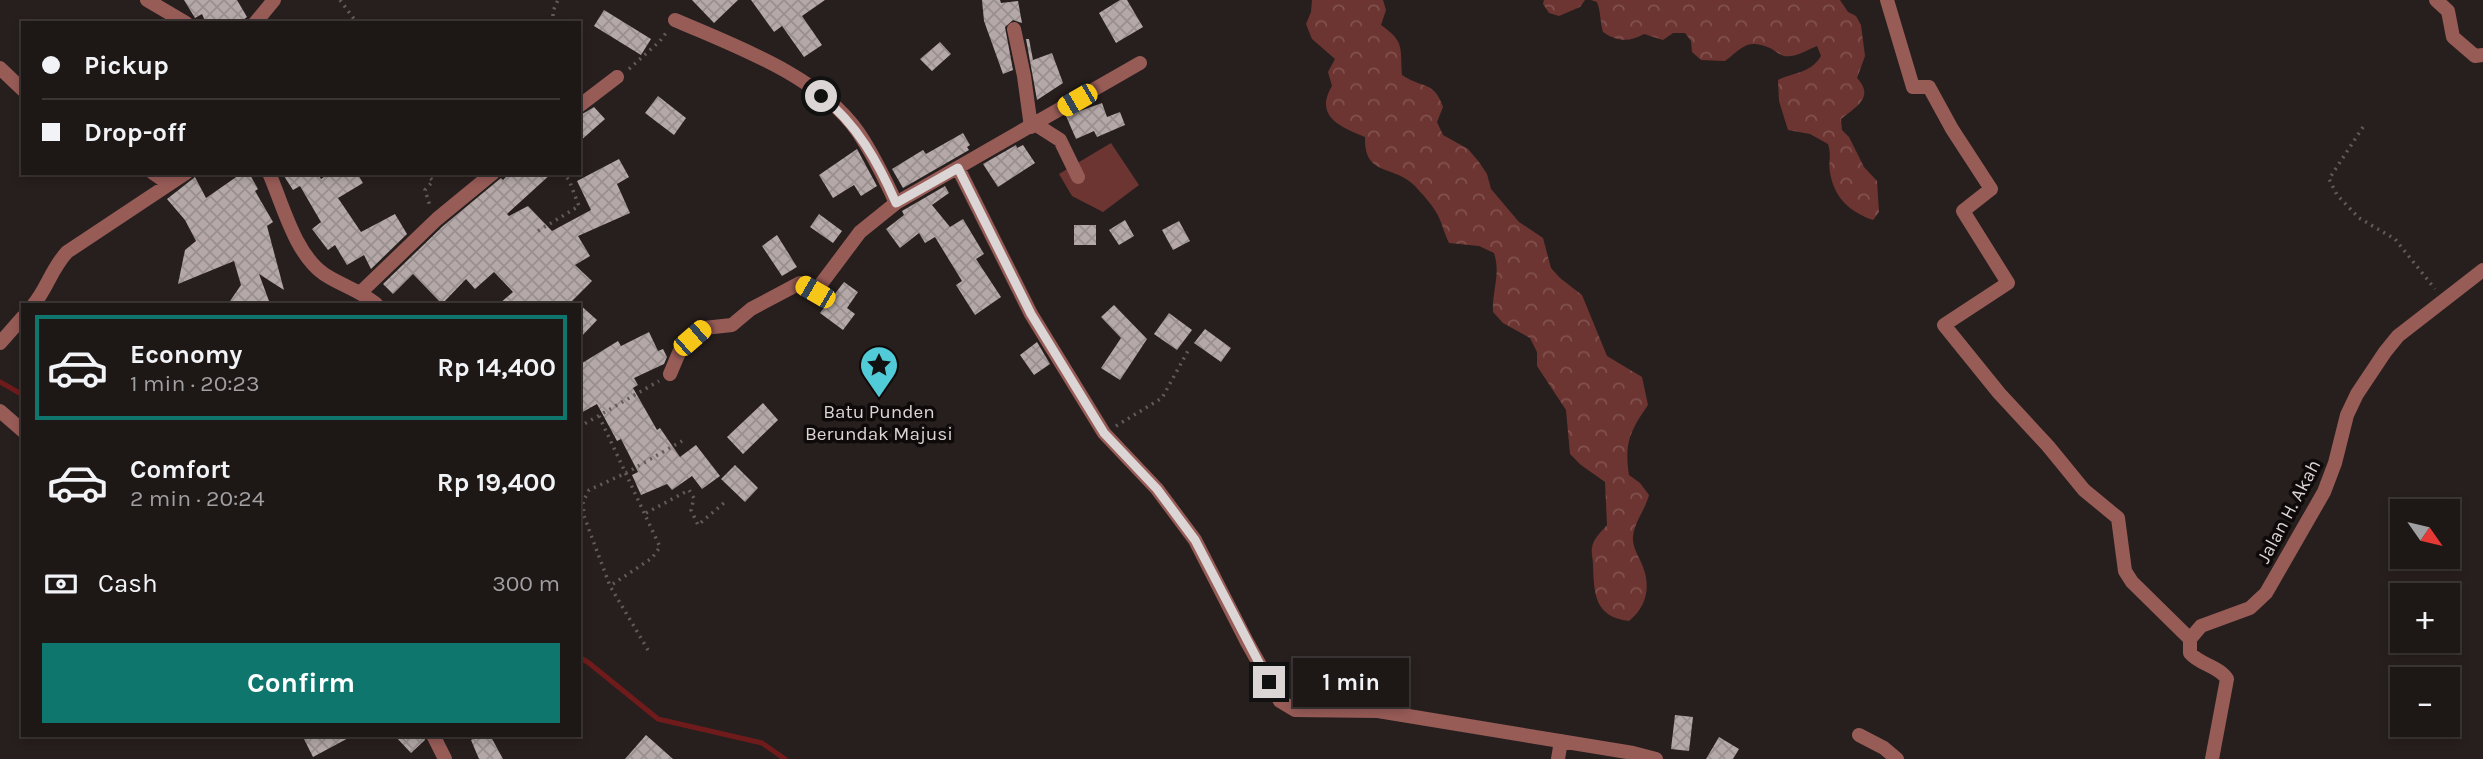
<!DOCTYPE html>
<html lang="en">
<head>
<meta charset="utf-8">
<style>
  body { margin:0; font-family:Karla,sans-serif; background:#25201f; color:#f1f3f6; height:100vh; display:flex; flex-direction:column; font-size:26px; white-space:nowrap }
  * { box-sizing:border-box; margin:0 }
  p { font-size:23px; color:#a09fa1 }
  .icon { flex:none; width:38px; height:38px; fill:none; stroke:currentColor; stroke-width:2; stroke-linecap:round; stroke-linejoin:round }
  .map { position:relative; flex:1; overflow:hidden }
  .drawer { position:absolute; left:21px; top:303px; width:560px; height:434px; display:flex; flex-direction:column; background:#1d1716; border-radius:0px; box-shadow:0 4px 10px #0003,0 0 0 2px #3b3635 }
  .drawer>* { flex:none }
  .banner { position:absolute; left:21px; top:21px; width:560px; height:154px; border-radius:0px; box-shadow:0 4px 10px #0003,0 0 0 2px #3b3635; display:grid; align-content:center; height:154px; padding:0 21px; background:#1d1716 }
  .needle { width:46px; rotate:124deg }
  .fabs { position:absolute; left:2390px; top:499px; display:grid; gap:14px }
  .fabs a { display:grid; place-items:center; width:70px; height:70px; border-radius:0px; background:#1d1716; box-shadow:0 4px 10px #0003,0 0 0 2px #3b3635; font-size:35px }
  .end { position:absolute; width:32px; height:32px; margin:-16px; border:9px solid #dbd5d5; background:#111; box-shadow:0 0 0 4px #111 }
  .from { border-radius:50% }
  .bubble { position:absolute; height:49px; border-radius:0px; background:#1d1716; box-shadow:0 4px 10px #0003,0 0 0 2px #3b3635; font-size:23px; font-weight:700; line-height:49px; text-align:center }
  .car { position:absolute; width:21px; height:42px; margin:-21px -10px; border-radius:9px; box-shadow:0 0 5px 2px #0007; background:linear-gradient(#f5c518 24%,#345 0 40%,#f5c518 0 76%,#345 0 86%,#f5c518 0) }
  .banner b { display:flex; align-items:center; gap:24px; height:66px; font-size:26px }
  .banner b+b { border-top:2px solid #3b3635 }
  .banner i { width:18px; height:18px; background:#f1f3f6 }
  ul { padding:12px 0 0; list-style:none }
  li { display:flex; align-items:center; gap:21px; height:105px; margin:0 14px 10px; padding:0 7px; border:4px solid transparent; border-radius:0px }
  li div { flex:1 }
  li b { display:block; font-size:26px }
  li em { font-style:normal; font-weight:700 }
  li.on { border-color:#0f766e }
  li>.icon { width:63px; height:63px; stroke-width:1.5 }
  .pay { display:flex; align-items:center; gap:18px; height:77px; padding:0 21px; font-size:26px }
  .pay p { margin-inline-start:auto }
  .primary-button { display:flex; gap:14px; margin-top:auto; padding:14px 21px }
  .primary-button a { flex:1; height:80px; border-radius:0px; background:#0f766e; color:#fff; font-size:28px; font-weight:700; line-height:80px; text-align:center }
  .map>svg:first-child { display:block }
</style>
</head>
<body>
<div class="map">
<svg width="2483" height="759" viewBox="0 0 2483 759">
  <defs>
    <pattern id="forest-crowns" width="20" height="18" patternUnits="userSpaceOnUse" patternTransform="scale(1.75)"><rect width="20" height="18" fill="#6d3531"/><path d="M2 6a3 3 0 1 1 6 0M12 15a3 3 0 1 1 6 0" fill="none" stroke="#81514e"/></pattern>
    <pattern id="building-cross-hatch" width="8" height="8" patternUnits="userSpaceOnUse" patternTransform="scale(1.75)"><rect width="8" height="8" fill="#b4a9a8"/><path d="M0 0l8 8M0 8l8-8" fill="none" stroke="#988f8e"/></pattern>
  </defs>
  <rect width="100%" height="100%" fill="#271f1e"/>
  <!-- forest -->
  <path fill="url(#forest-crowns)" d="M1312 0H1383L1386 10 1381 25C1405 42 1400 47 1402 75 1422 89 1434 80 1443 107L1437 122 1443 135 1468 149 1479 162 1487 174 1491 189 1519 222 1543 238 1551 268 1560 278 1582 295 1607 356 1642 377 1648 405C1630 431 1624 443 1629 475L1640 483 1649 495C1645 510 1635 521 1633 536 1632 548 1639 556 1643 567 1651 588 1646 607 1629 621 1594 617 1594 593 1593 564 1593 559 1591 553 1592 548 1593 539 1601 532 1607 525L1605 482 1581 465 1570 454 1566 410 1537 366V352L1530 338 1503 323 1493 312C1492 290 1501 274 1494 253L1479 246 1449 243C1444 233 1441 219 1436 212 1431 203 1422 194 1415 186 1393 164 1364 177 1365 137 1340 127 1314 116 1332 86L1328 72 1335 59 1312 39 1306 24 1311 12Z
    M1544 0H1585L1580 7 1559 16 1549 13 1543 4Z
    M1591 0H1840L1848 12 1856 16 1861 25 1865 56 1857 78C1875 97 1856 107 1841 119L1842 130 1849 137 1864 167 1877 181 1879 212 1873 220C1850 212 1834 198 1830 172 1828 161 1832 156 1828 144L1810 134 1788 130 1779 101 1778 80C1795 72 1811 73 1821 56L1817 46C1807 50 1795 58 1784 56 1780 55 1774 50 1770 48 1747 38 1742 48 1725 61L1701 60 1692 52 1691 41 1685 33H1673L1663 40 1644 34C1630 42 1617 42 1603 32 1600 22 1601 12 1597 2Z"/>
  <!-- garden -->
  <path fill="#6d3531" d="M1111 143 1139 185 1103 212 1072 196 1059 174Z"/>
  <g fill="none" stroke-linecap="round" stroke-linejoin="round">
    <!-- stream -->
    <path stroke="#701b1b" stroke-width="5" d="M0 382 23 395
      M579 657 589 663 658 719 762 743 785 759"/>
  </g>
  <!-- building -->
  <path fill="url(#building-cross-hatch)" d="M184 0H237L247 17 239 23H206L202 14 195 18Z
    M692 0H738L714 23Z
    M751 0H825L802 16 822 45 804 57 782 26 774 32Z
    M982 0H1000L1001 3 1018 1 1022 23 1013 20 1005 27 1013 70 1003 74 984 21Z
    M1120 0H1127L1143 27 1116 43 1099 13Z
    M604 10 651 39 641 55 594 26Z
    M1026 39H1029L1033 60 1052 53 1063 83 1037 100Z
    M940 42 951 54 932 71 920 59Z
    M658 96 686 118 674 135 645 113Z
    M1102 103 1107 117 1120 112 1125 125 1097 137 1094 131 1076 139 1066 116Z
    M594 107 605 119 579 142V116Z
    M963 133 970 145 967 147 969 150 903 188 892 169 923 150 926 154Z
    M1016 145 1017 148 1023 145 1035 163 998 187 983 164Z
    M857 149 877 186 861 196 854 185 833 198 819 175Z
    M619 159 629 177 617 184 630 213 578 236 590 256 575 265 592 281 569 304H499L513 292 494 272 475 289 466 279 442 304 413 274 393 294 383 284 443 226 501 178 503 180 510 173H552L507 214 509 216 528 206 552 231 591 210 577 181Z
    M242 173H249L258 189 255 191 273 222 267 226 284 290 259 274 269 301 259 304H228L241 285 234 261 178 284 185 250 196 241 185 220 167 199 195 177 206 198Z
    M282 173H320L318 174 321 179 330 173H357L363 183 338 198 361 232 395 214 407 234 371 269 364 255 347 265 335 245 328 250 312 229 321 222 300 186 293 190Z
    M945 186 949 193 932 205 950 227 963 219 984 254 976 259 1001 297 975 315 956 285 962 281 935 237 925 243 919 233 900 248 886 229 904 215 902 211Z
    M819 214 842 231 833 243 810 227Z
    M1125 220 1134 236 1119 245 1109 230Z
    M1179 221 1190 241 1173 250 1162 230Z
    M1074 225H1096V245H1074Z
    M777 235 797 267 782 276 762 246Z
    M844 282 858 292 847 308 855 314 843 330 820 313Z
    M579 304 597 320 579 339Z
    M1114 305 1147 339 1120 380 1101 368 1121 338 1101 317Z
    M1169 313 1192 330 1177 350 1154 334Z
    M1205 329 1231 348 1221 362 1194 343Z
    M649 332 658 351 663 349 667 357 664 364 634 378 638 385 633 388 657 430 660 428 680 457 696 445 720 476 702 489 692 476 672 490 667 484 641 495 632 475 638 472 621 439 617 441 597 404 579 414V365L618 341 621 346Z
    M1037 342 1050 364 1034 375 1020 355Z
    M763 403 778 420 743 454 727 437Z
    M735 465 758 488 745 502 721 479Z
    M1675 715 1693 717 1689 751 1671 749Z
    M302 735H354L313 757Z
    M394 735H423L425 740 411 753Z
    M480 735H490L503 759H479L471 740Z
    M646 735 673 759H625Z
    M1719 737 1739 749 1733 759H1706Z"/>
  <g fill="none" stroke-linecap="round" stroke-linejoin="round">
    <!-- path -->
    <path stroke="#635b5b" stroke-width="3.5" stroke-dasharray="2 5" stroke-linecap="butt" d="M340 0 357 23
      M553 23V11L558 0
      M629 69 660 41 666 33
      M2363 127 2329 179 2337 195 2359 218 2395 239 2435 289
      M426 173 433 181 425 190 430 206
      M538 231 579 206 569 180 563 173
      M599 416 660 547 652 558 610 586
      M1116 426 1162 398 1189 349
      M579 427 659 381
      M646 513 689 490 694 498 691 510 698 525 725 502
      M648 650 610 586 591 535 584 516 583 502 589 490 626 473 682 441"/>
    <!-- minor -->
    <path stroke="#985c57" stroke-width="14" d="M147 0 186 23
      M1887 0 1913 87H1929L1952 129 1991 189 1963 211 2008 283 1944 325 1999 393 2048 446 2084 490 2118 518 2125 571 2132 582 2190 639
      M2436 0 2448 11 2453 37 2475 56 2483 55
      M675 20C735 46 819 76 858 132 873 154 885 179 896 203
      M255 23 274 0
      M1014 29 1024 76 1031 127
      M0 68 23 90
      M579 106 617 77
      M1035 124 1060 140 1078 177
      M958 168 1031 314 1104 433 1157 489 1195 540 1247 642 1280 701 1295 710 1378 711 1633 753 1656 759
      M153 173 169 184
      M269 173C283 205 295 254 324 274 342 286 358 289 376 304
      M361 292 437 219 493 173
      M34 304C47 288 52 268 67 252L186 173
      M0 343 23 317
      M670 374 681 348 704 328 732 325 751 309 800 283 815 292 860 232 896 203 1140 63
      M0 411 23 431
      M433 735 445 759
      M1859 735 1884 748 1897 759
      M1558 759 1561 741
      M2212 759 2227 679C2219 666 2200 665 2190 653V639L2201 626 2250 608 2266 593 2324 492 2335 463 2347 415 2357 394 2385 352 2398 336 2483 270"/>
  </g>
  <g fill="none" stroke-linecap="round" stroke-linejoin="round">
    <!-- route -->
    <path stroke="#dbd5d5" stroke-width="9" d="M821 96C857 124 878 162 896 203L958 168 1031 314 1104 433 1157 489 1195 540 1269 682"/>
  </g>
  <!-- icons -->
  <defs>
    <symbol id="sight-pin" viewBox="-11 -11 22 30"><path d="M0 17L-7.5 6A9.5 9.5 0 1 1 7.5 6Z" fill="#52cbd8" stroke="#0e0a09"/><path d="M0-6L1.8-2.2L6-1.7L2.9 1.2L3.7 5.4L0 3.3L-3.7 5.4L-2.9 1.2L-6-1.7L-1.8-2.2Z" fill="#111"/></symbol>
  </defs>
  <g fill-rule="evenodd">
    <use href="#sight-pin" x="857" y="343" width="44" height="60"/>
  </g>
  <g text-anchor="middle" stroke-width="7" stroke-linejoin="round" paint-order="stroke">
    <!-- poi labels -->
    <g font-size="19" fill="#dbd5d5" stroke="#0e0a09">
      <text x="879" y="418">Batu Punden<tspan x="879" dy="22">Berundak Majusi</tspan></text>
    </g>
    <!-- street labels -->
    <g font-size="19" fill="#dbd5d5" stroke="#0e0a09">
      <text transform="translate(2288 511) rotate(-62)" y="7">Jalan H. Akah</text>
    </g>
  </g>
</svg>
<div class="fabs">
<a><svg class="needle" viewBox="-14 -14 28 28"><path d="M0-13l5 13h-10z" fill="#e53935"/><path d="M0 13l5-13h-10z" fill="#a09fa1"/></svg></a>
<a>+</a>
<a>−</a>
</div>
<i class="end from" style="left:821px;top:96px"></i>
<i class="end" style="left:1269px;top:682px"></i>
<div class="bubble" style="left:1293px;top:658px;width:116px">1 min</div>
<i class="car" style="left:1077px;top:100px;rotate:240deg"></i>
<i class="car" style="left:815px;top:292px;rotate:300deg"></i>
<i class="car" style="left:692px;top:338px;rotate:49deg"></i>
<div class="banner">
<b><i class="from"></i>Pickup</b>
<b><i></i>Drop-off</b>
</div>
<section class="drawer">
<ul>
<li class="on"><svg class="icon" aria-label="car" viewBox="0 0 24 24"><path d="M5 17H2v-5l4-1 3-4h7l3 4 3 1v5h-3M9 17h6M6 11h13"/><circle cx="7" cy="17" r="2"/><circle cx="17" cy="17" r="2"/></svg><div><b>Economy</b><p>1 min · 20:23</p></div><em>Rp 14,400</em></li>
<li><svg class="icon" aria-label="car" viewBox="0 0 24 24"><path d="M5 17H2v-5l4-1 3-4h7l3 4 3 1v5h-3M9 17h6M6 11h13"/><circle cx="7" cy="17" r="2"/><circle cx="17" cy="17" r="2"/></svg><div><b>Comfort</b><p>2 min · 20:24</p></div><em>Rp 19,400</em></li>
</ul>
<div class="pay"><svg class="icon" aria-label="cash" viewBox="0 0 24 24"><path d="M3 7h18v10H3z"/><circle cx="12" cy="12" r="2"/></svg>Cash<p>300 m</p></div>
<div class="primary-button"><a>Confirm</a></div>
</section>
</div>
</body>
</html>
